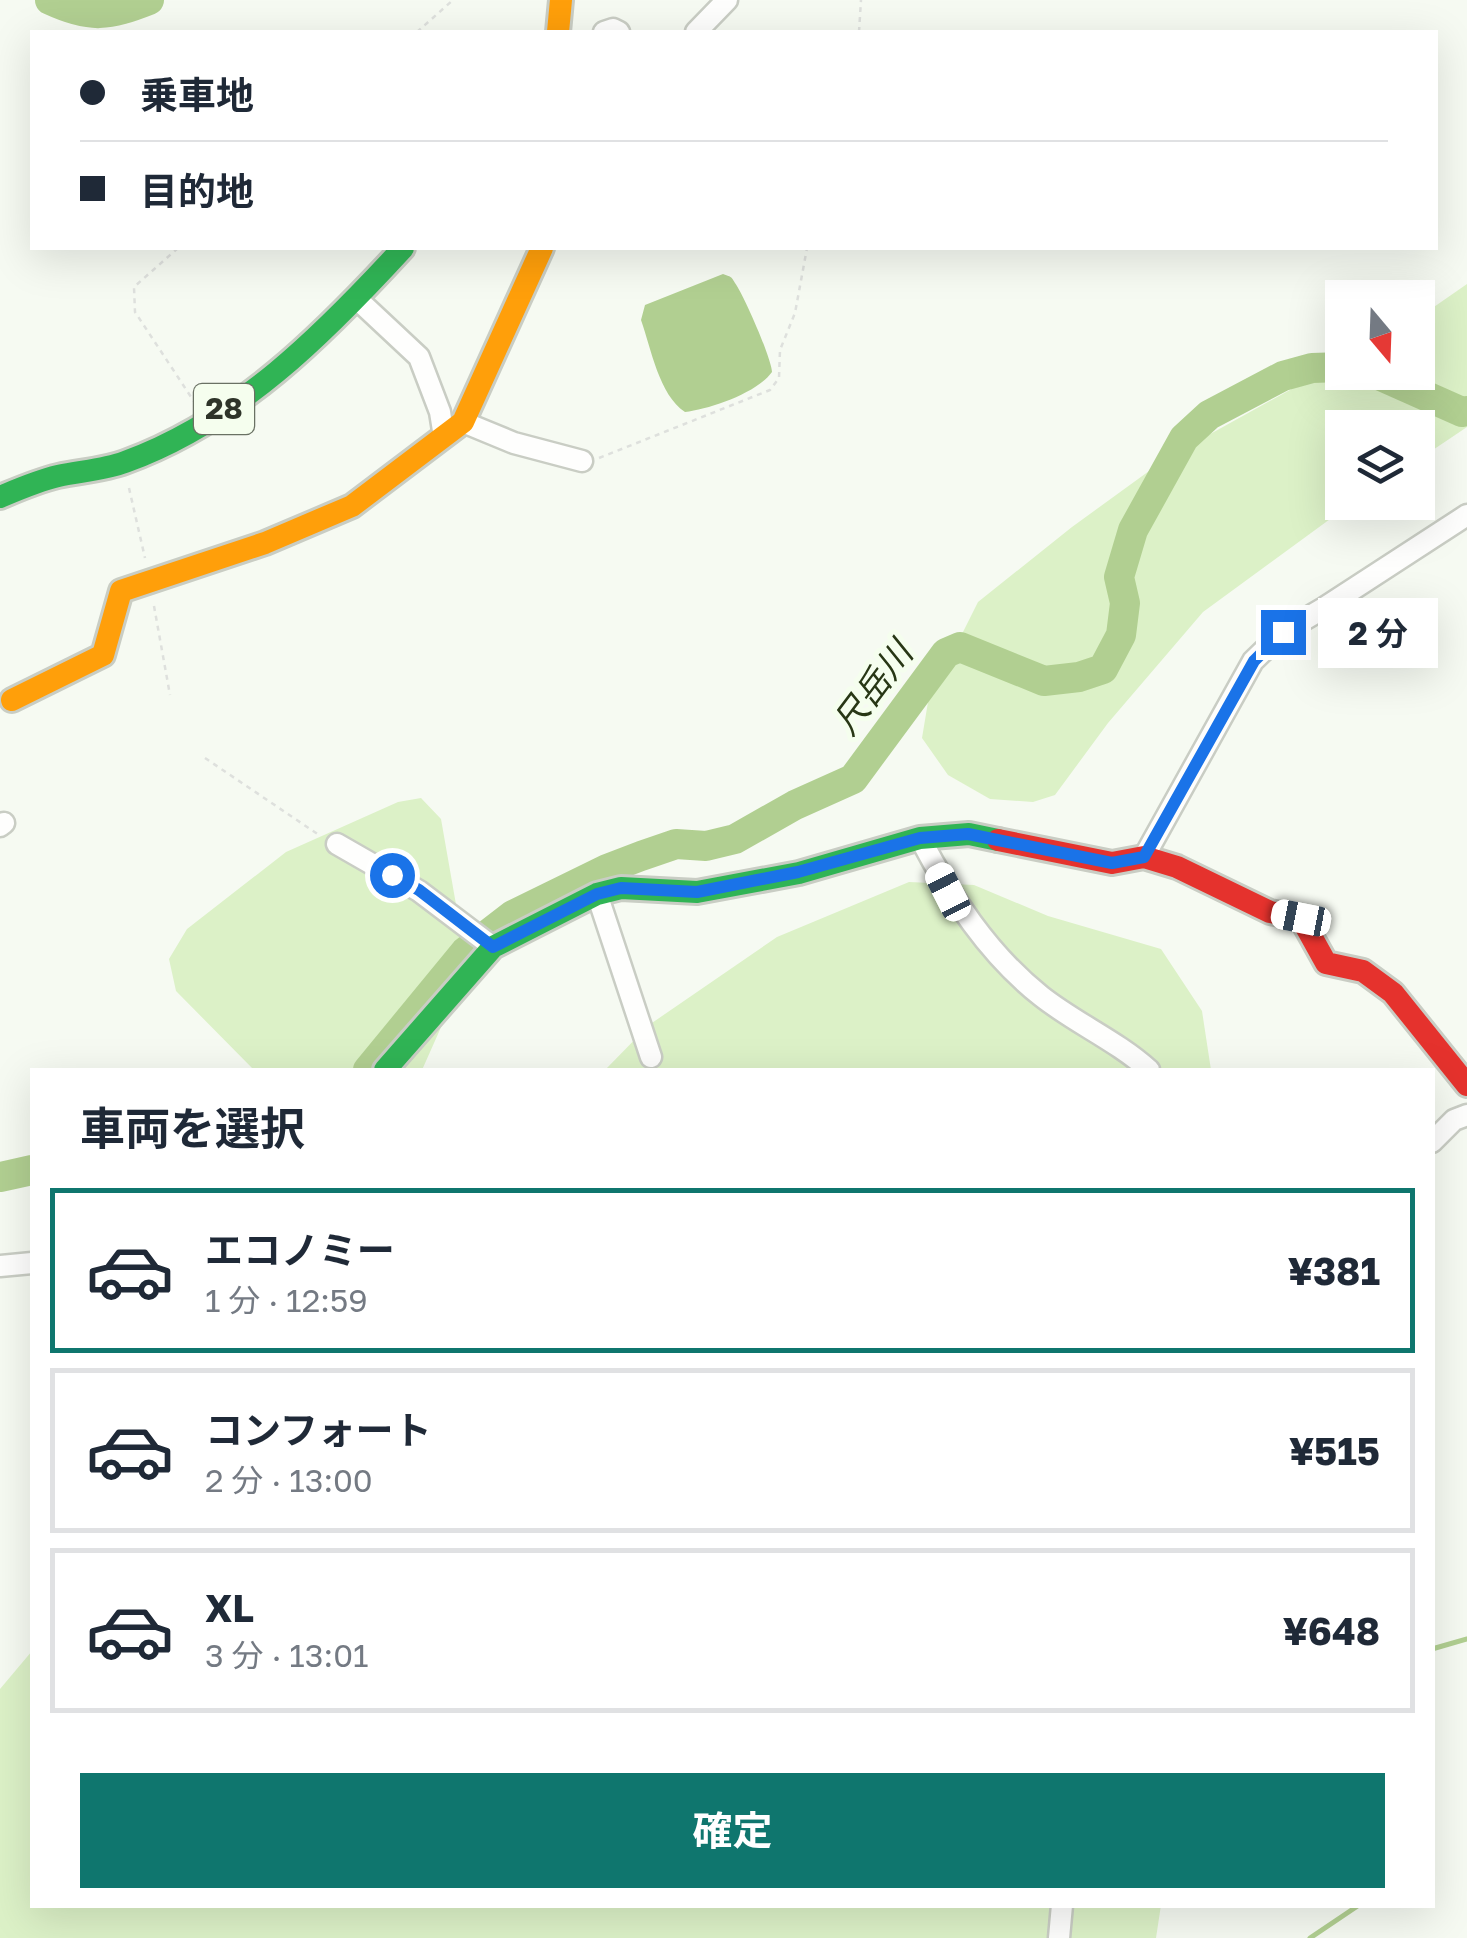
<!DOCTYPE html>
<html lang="ja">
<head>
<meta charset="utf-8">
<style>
  body { margin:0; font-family:"Golos Text","Noto Sans JP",sans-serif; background:#f6f6f7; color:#1f2937; height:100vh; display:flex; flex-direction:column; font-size:38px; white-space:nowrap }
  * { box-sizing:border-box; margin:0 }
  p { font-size:32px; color:#747a83 }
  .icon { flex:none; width:55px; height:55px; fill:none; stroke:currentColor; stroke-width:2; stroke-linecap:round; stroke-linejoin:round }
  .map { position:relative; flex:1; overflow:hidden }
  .side { position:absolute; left:30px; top:1068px; width:1405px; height:840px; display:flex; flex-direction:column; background:#fff; border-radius:0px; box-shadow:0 10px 40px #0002 }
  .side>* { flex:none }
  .hud { position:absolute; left:30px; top:30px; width:1408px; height:220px; border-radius:0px; box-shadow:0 10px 40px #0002; display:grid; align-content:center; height:220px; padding:0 50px; background:#fff }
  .needle { width:65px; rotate:161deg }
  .fabs { position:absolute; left:1325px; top:280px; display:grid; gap:20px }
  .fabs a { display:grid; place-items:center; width:110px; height:110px; border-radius:0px; background:#fff; box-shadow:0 10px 40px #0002; font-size:50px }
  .end { position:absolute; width:45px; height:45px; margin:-22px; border:12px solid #1a73e8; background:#fff; box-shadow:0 0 0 5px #fff }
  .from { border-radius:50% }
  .bubble { position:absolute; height:70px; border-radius:0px; background:#fff; box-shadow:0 10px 40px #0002; font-size:32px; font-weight:700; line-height:70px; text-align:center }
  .car { position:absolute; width:30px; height:60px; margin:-30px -15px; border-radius:12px; box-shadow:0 0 8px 2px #0007; background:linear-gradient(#fff 24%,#345 0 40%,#fff 0 76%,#345 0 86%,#fff 0) }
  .hud b { display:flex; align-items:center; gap:35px; height:95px; font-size:38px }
  .hud b+b { border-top:2px solid #e0e1e3 }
  .hud i { width:25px; height:25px; background:#1f2937 }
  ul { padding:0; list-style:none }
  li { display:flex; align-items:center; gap:30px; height:165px; margin:0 20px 15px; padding:0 30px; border:5px solid #e0e1e3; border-radius:0px }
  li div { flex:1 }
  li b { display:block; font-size:38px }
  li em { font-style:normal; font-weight:700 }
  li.on { border-color:#0f766e }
  li>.icon { width:90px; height:90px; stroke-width:1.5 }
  h2 { padding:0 50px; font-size:45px; line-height:120px }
  .primary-button { display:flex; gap:20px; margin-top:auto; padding:20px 50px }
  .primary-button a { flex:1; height:115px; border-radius:0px; background:#0f766e; color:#fff; font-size:40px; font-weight:700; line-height:115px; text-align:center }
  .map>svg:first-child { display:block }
</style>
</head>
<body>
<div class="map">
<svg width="1467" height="1938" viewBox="0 0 1467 1938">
  <rect width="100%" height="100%" fill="#f6faf2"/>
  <!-- green -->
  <path fill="#dcf1c7" d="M1467 284V427L1418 460V428H1342V502L1352 503 1203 612 1108 723 1055 795 1033 802 990 799 948 775 922 738 928 702 978 602 1072 527 1167 458 1342 361V372H1418V318Z
    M421 798 441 819 461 933 454 998 422 1070H254L176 991 169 959 187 929 286 852 398 802Z
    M909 882 974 885 1048 916 1161 949 1202 1011 1211 1070H605L649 1025 777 937Z
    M32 1651V1905H1161L1156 1938H0V1689Z"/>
  <!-- water -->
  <path fill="#b1cf91" d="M723 274C731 277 731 276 735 283 744 295 772 360 772 372 757 393 710 409 685 412 659 395 651 348 641 320L645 305Z"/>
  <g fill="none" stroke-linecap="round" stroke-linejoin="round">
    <!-- stream -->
    <path stroke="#b1cf91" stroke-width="5" d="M1432 1649 1467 1639
      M1310 1938 1359 1905"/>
    <!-- river -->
    <path stroke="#b1cf91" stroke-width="30" d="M50 0C91 19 108 16 149 0
      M1372 372 1462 412 1467 411
      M368 1070 465 952 513 915 607 869 641 856 676 844 706 846 735 839 795 805 853 779 946 653 960 647 1044 681 1079 677 1103 669 1121 635 1125 603 1119 577 1133 530 1184 438 1209 415 1283 376 1312 368 1342 367
      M0 1177 32 1170"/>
    <defs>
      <path id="street" d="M604 32 613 29 619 32
        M696 32 727 0
        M357 299 419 357 440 412 444 437
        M463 422 514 443 582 461
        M0 826 4 823
        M920 838C951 897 988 954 1041 996 1075 1023 1117 1041 1149 1070
        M337 844 419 891 493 947
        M1144 857 1253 661 1283 632 1324 608 1467 515
        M597 894 651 1057
        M1432 1142 1454 1120 1467 1115
        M0 1266 32 1263
        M1059 1938 1062 1905"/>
      <path id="fast" d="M0 497C19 489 37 481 58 476 80 471 104 470 125 462 238 421 324 334 403 248
        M385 1070 493 947 597 894 621 888 697 892 799 873 920 838 969 834 998 840"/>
      <path id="slow" d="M558 32 561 0
        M12 700 103 655 121 591 265 543 352 506 463 422 542 248"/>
      <path id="jam" d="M998 840 1112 863 1144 857 1177 867 1270 912 1301 918 1326 963 1363 971 1393 993 1467 1085"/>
    </defs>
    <!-- street casing -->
    <use href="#street" stroke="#c9cdc4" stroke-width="25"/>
    <!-- fast casing -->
    <use href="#fast" stroke="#c9cdc4" stroke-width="28"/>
    <!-- slow casing -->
    <use href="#slow" stroke="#c9cdc4" stroke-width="28"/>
    <!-- jam casing -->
    <use href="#jam" stroke="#c9cdc4" stroke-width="28"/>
    <!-- path -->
    <path stroke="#dee0dd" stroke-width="2.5" stroke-dasharray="5 5" stroke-linecap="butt" d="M417 32 453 0
      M859 32 861 0
      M178 248 134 287 135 312 195 403
      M599 458 770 390 779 378 780 350 795 313 807 248
      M129 488 145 558
      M154 606 170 695
      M205 758 319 835"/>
    <!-- street -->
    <use href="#street" stroke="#fefefd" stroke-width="20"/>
    <!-- fast -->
    <use href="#fast" stroke="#30b455" stroke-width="22"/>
    <!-- slow -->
    <use href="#slow" stroke="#ff9f0a" stroke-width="22"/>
    <!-- jam -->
    <use href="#jam" stroke="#e5322d" stroke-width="22"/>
  </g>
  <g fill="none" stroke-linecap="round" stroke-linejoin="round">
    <!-- route -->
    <path stroke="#1a73e8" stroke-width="12" d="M392 875 419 890 493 947 597 894 621 888 697 892 798 872 920 838 968 834 1112 863 1144 857 1254 661 1283 632"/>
  </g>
  <g text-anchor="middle" stroke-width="10" stroke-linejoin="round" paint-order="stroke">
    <!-- shield labels -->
    <rect fill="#f5feee" stroke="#6a7164" stroke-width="2.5" x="194" y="384" width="60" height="50" rx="8"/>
    <g font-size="30" font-weight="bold" fill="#2e3429">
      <text x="224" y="419">28</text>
    </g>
    <!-- water labels -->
    <g font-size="35" font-style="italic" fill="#283715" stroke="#f5feee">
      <text transform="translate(873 688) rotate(-53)" y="12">尺岳川</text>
    </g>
  </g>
</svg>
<div class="fabs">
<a><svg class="needle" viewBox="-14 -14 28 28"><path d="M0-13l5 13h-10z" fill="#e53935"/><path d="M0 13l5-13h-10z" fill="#747a83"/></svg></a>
<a><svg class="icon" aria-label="layers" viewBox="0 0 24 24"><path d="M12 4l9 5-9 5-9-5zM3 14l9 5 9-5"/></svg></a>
</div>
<i class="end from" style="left:392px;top:875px"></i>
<i class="end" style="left:1283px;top:632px"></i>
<div class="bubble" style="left:1318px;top:598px;width:120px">2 分</div>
<i class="car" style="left:948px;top:892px;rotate:333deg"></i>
<i class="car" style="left:1301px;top:918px;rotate:281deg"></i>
<div class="hud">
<b><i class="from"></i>乗車地</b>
<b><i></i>目的地</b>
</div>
<section class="side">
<h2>車両を選択</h2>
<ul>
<li class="on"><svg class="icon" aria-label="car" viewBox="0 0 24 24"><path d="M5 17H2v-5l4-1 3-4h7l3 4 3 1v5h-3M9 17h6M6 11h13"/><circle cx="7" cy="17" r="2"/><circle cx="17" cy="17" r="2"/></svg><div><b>エコノミー</b><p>1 分 · 12:59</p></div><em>¥381</em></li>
<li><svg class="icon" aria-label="car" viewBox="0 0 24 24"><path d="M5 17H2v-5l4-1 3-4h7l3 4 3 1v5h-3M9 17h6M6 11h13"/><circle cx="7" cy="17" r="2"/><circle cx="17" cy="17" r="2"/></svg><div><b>コンフォート</b><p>2 分 · 13:00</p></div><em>¥515</em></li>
<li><svg class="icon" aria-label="car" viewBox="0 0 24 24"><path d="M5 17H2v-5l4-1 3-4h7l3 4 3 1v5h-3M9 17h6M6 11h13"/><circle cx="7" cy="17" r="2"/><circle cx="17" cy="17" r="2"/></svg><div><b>XL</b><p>3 分 · 13:01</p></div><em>¥648</em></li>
</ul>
<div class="primary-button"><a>確定</a></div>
</section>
</div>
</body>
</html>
